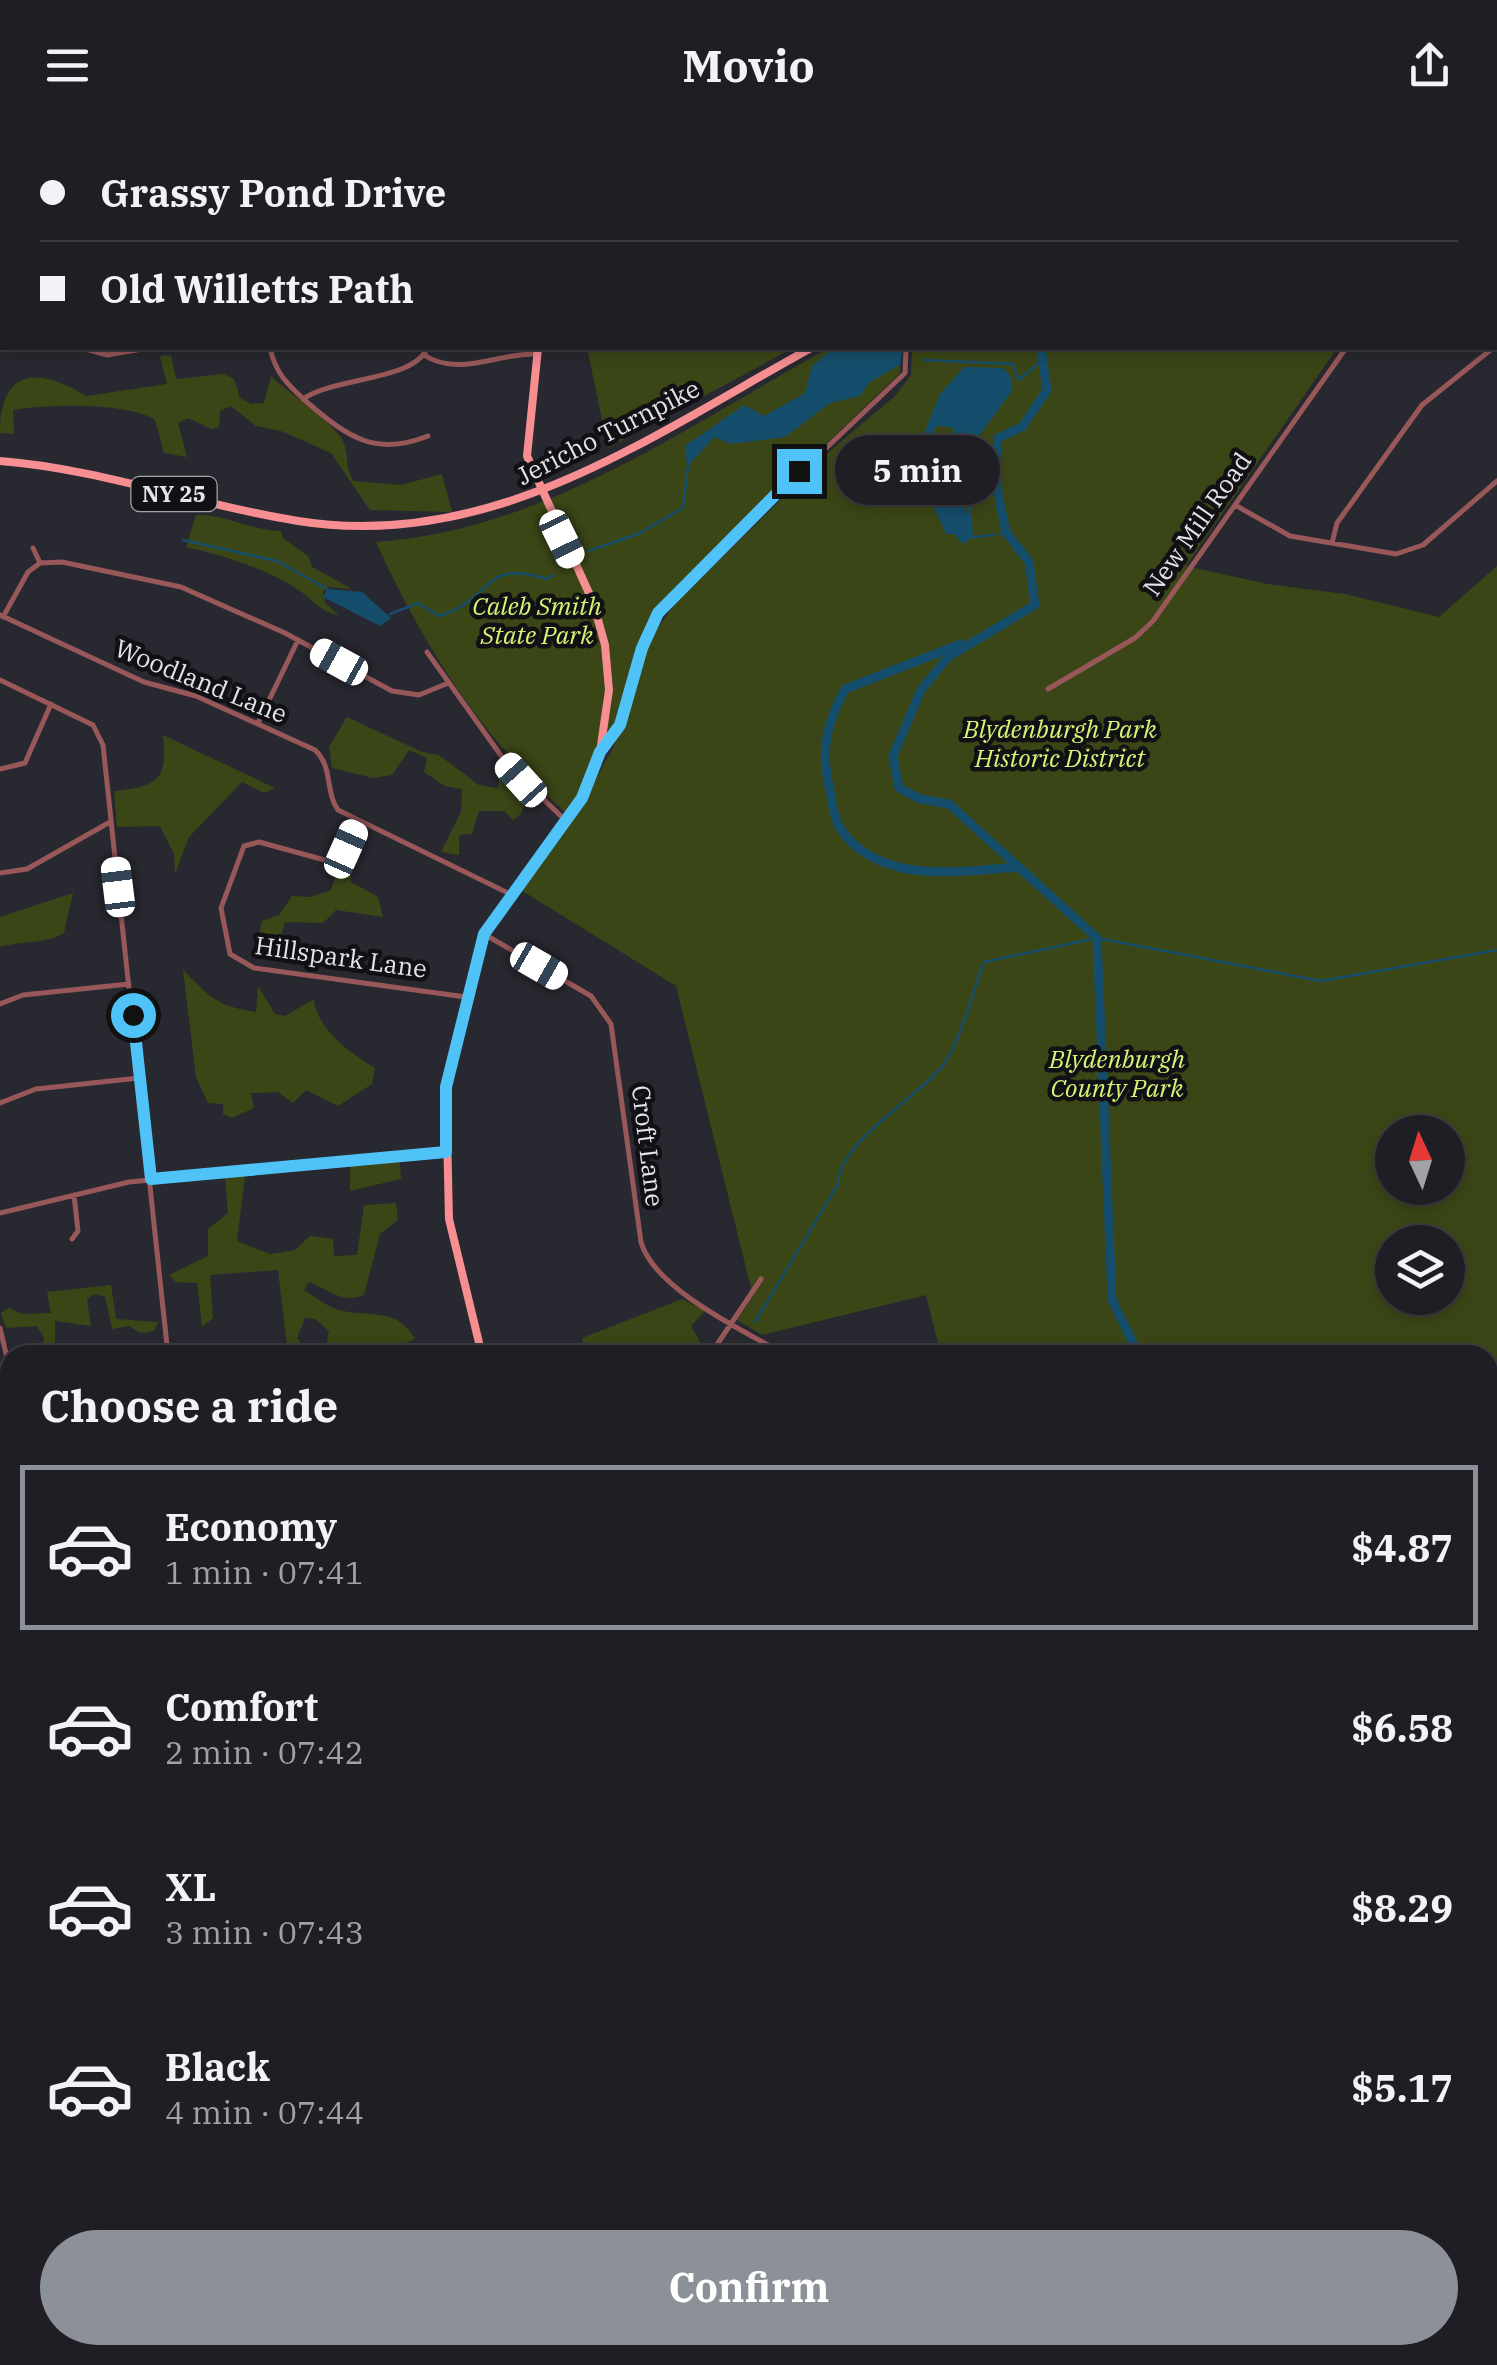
<!DOCTYPE html>
<html lang="en">
<head>
<meta charset="utf-8">
<style>
  body { margin:0; font-family:"IBM Plex Serif",serif; background:#26272c; color:#f1f3f6; height:100vh; display:flex; flex-direction:column; font-size:38px; white-space:nowrap }
  * { box-sizing:border-box; margin:0 }
  p { font-size:32px; color:#a1a2a6 }
  .icon { flex:none; width:55px; height:55px; fill:none; stroke:currentColor; stroke-width:2; stroke-linecap:round; stroke-linejoin:round }
  .map { position:relative; flex:1; overflow:hidden }
  .details { position:absolute; left:0px; top:1215px; width:1498px; height:1020px; display:flex; flex-direction:column; background:#1e1e24; border-radius:30px 30px 0 0; box-shadow:0 5px 15px #0003,0 0 0 2px #3c3c41 }
  .details>* { flex:none }
  .top-card { position:absolute; left:0px; top:0px; width:1498px; height:220px; box-shadow:0 5px 15px #0003,0 0 0 2px #3c3c41; display:grid; align-content:center; height:220px; padding:0 40px; background:#1e1e24 }
  .needle { width:65px; rotate:356deg }
  .buttons { position:absolute; left:1375px; top:985px; display:grid; gap:20px }
  .buttons a { display:grid; place-items:center; width:90px; height:90px; border-radius:50%; background:#1e1e24; box-shadow:0 5px 15px #0003,0 0 0 2px #3c3c41; font-size:50px }
  .end { position:absolute; width:45px; height:45px; margin:-22px; border:12px solid #4fc3f7; background:#111; box-shadow:0 0 0 5px #111 }
  .from { border-radius:50% }
  .bubble { position:absolute; height:70px; border-radius:35px; background:#1e1e24; box-shadow:0 5px 15px #0003,0 0 0 2px #3c3c41; font-size:32px; font-weight:700; line-height:70px; text-align:center }
  .car { position:absolute; width:30px; height:60px; margin:-30px -15px; border-radius:12px; box-shadow:0 0 8px 2px #0007; background:linear-gradient(#fff 24%,#345 0 40%,#fff 0 76%,#345 0 86%,#fff 0) }
  .top-card b { display:flex; align-items:center; gap:35px; height:95px; font-size:38px }
  .top-card b+b { border-top:2px solid #3c3c41 }
  .top-card i { width:25px; height:25px; background:#f1f3f6 }
  ul { padding:0; list-style:none }
  li { display:flex; align-items:center; gap:30px; height:165px; margin:0 20px 15px; padding:0 20px; border:5px solid transparent; border-radius:0px }
  li div { flex:1 }
  li b { display:block; font-size:38px }
  li em { font-style:normal; font-weight:700 }
  li.active { border-color:#8c9099 }
  li>.icon { width:90px; height:90px; stroke-width:1.5 }
  h2 { padding:0 40px; font-size:45px; line-height:120px }
  .button { display:flex; gap:20px; margin-top:auto; padding:20px 40px }
  .button a { flex:1; height:115px; border-radius:60px; background:#8c9099; color:#fff; font-size:40px; font-weight:700; line-height:115px; text-align:center }
  header { display:flex; justify-content:space-between; align-items:center; height:130px; padding:0 40px; background:#1e1e24; font-size:45px; font-weight:700 }
  .map>svg:first-child { display:block }
</style>
</head>
<body>
<header><svg class="icon" aria-label="menu" viewBox="0 0 24 24"><path d="M4 6h16M4 12h16M4 18h16"/></svg>Movio<svg class="icon" aria-label="share" viewBox="0 0 24 24"><path d="M12 15V3M7 8l5-5 5 5M5 13v7h14v-7"/></svg></header>
<div class="map">
<svg width="1497" height="2235" viewBox="0 0 1497 2235">
  <rect width="100%" height="100%" fill="#282830"/>
  <!-- green -->
  <path fill="#3b4617" fill-rule="evenodd" d="M550 0H1049L1047 2Z
    M1071 0H1482L1069 2Z
    M587 218H793L608 318Z
    M829 218H900V243L668 466 641 509 603 627 566 683C479 604 424 517 376 412 543 401 685 297 829 218Z
    M912 218H1337L1186 436 1267 454 1345 464 1439 487 1497 436V2026L1488 2027V1225H941L926 1165 762 1205 737 1190 753 1166 676 856 521 760 570 695 613 618 647 512 675 474 831 320 895 266 911 245ZM1392 1002H1448V1058H1392ZM1392 1112H1448V1168H1392Z
    M171 225 176 249 224 244 234 249 240 268 251 274 264 273 271 246C289 263 327 289 340 306 351 321 343 338 354 351L401 355 442 344 452 382 370 380 331 323 281 301 256 296 231 276 220 281 219 297 211 299 188 288 178 293 187 327 164 323 155 290C129 272 47 274 13 280L14 304 0 303C0 239 37 236 86 266L167 254 160 226Z
    M196 385C226 384 251 401 281 401L283 408 308 426 312 437 352 459 328 457 323 462 325 473 339 485C319 481 314 471 299 460 268 439 222 425 186 417Z
    M347 587 422 622 439 625 479 655 498 658 501 635 529 662 521 684 513 690 504 681H479L472 704 459 705V725L441 722 461 682 462 659 445 656 424 642 427 628 409 620 392 645 373 648 332 638 329 617Z
    M163 605 275 658 264 663 242 652 189 707 175 744 174 724 160 696 117 697 114 661C158 657 168 649 163 605Z
    M351 735V752L378 767 383 787 336 780 323 793 285 792 276 825 255 824 262 791 279 785 292 766 311 767 331 760 336 743Z
    M73 763 64 803C44 815 23 810 0 817V787Z
    M183 840C211 868 216 876 256 882L258 856 275 884 285 886 314 869C316 898 350 923 375 938L372 954 338 976 306 960 293 973 278 962 251 963 254 978 232 988 223 984V974L208 973 196 947Z
    M395 1030 400 1033 401 1049 350 1061V1035Z
    M245 1046 237 1111 270 1124 295 1120 310 1106 333 1109 334 1126 357 1125 364 1075 396 1073 398 1090 380 1104 364 1165C340 1174 331 1160 309 1152L304 1160C315 1167 326 1176 339 1180 370 1188 396 1176 415 1209L375 1225H324L329 1201 315 1189 305 1188 297 1208 309 1225H288L278 1140 210 1145 213 1188 202 1197 197 1153 176 1152 169 1145 208 1126V1099L228 1083 225 1048Z
    M111 1155 116 1189 158 1192 154 1201 141 1203 129 1196 112 1199 105 1167 95 1164 87 1169 91 1196 55 1191V1225H41L44 1208 37 1196 6 1198 1 1183 9 1178 22 1184 51 1183 47 1162Z
    M682 1169 705 1181 691 1196 703 1218 699 1225H667L660 1218 653 1225 649 1213 617 1218 611 1225H585L582 1208Z
    M685 2225H1086L1084 2230 1037 2226 1038 2235H688Z"/>
  <!-- water -->
  <path fill="#154e6c" fill-rule="evenodd" d="M834 218H902L901 234 870 252 860 266 830 273 785 307 731 314 714 307 687 337 685 316 744 275 764 286 805 263 812 236Z
    M964 237 1003 238 1011 247 1012 261 968 321 973 407 963 414 954 404H946L922 352V308L940 264ZM937 296 951 297 963 318 969 385 930 328 931 305Z
    M327 459 362 462 391 488 380 496 323 467Z"/>
  <g fill="none" stroke-linecap="round" stroke-linejoin="round">
    <!-- stream -->
    <path stroke="#154e6c" stroke-width="2.5" d="M924 230 1013 234 1019 250 1042 230
      M999 404 1006 402
      M973 407 994 405
      M183 410 277 431 327 459
      M588 421 638 404 683 378 688 335
      M390 484 418 473 439 486C495 469 481 428 547 449L554 445
      M755 1192 838 1054C839 1010 921 966 944 934 961 910 973 860 984 832L1097 808 1321 851 1497 820
      M4 1282 10 1283"/>
    <!-- river -->
    <path stroke="#154e6c" stroke-width="9" d="M1380 2 1382 0
      M1041 218 1047 260 1022 297 998 308 995 341 1000 374 1006 402 1029 432 1035 475 948 527 921 560 893 626 899 658 920 669 949 674 1097 808 1112 1170 1139 1225
      M961 514 845 559C826 594 820 622 830 661 832 672 834 689 840 698 878 756 961 741 1018 737"/>
    <!-- minor -->
    <path stroke="#98585a" stroke-width="5" d="M280 0V2
      M211 2V0
      M397 2 398 0
      M0 42H2
      M1495 91 1497 89
      M1495 102 1497 104
      M82 218 107 225 142 219
      M270 218C276 245 289 256 309 274 348 307 376 327 428 306
      M0 219 3 218
      M173 219 189 218
      M424 225C459 248 500 222 537 224
      M303 269C334 247 414 251 427 218
      M1235 375 1290 406 1396 424 1423 415 1497 351
      M1332 413 1337 393 1422 275 1493 218
      M33 418 40 433
      M0 485 144 552 196 566 315 620C333 636 325 662 338 680L512 765
      M3 487 28 442 40 433 62 432 181 457 285 503 392 561 419 565 446 554
      M427 522 507 634 564 689
      M0 550 93 595 103 615 168 1225
      M1048 559 1135 508 1153 491 1346 218
      M258 593 298 510
      M600 622 620 595 642 518 673 464 905 243 906 218
      M0 639 25 633 51 574
      M358 692 346 719 332 732 259 712 244 716 221 778 230 824 254 838 466 867
      M0 743 27 739 110 692
      M484 804 591 866 611 894 641 1112C654 1159 744 1201 786 1225
      M0 874 23 865 129 854
      M0 973 36 959 139 948
      M0 1083 129 1052 445 1022
      M72 1109 78 1101 74 1065
      M0 1198 8 1232 0 1271
      M710 1225 761 1149
      M0 1383H10
      M0 1486 10 1485
      M0 1522 10 1570
      M0 1703 10 1706
      M0 1982 10 1979
      M0 2085 10 2063
      M1488 2134 1497 2135
      M0 2220 10 2211
      M28 2225 72 2230 89 2225
      M224 2225H263
      M633 2225 636 2235
      M1187 2225V2235
      M1197 2225 1198 2235
      M1390 2225 1393 2235
      M374 2235 381 2225
      M553 2235V2225
      M1095 2235 1099 2225
      M1350 2235V2225"/>
    <!-- major -->
    <path stroke="#f78e92" stroke-width="8" d="M498 0V2
      M1051 2 1053 0
      M0 331C102 339 197 375 298 391 492 422 649 307 811 218
      M482 1225 449 1089 446 957 484 804 581 667 600 622 609 560 605 515 593 472 527 326 538 218
      M677 2225 680 2235"/>
    <!-- highway -->
    <path stroke="#f9b9b9" stroke-width="9" d="M0 1887 10 1890
      M0 1911 10 1915
      M1488 2035 1497 2034
      M1488 2049 1497 2048"/>
  </g>
  <g fill="none" stroke-linecap="round" stroke-linejoin="round">
    <!-- route -->
    <path stroke="#4fc3f7" stroke-width="12" d="M133 885 151 1049 446 1022V957L484 804 582 668 600 622 620 595 642 518 658 483 799 341"/>
  </g>
  <g text-anchor="middle" stroke-width="9" stroke-linejoin="round" paint-order="stroke">
    <!-- shield labels -->
    <rect fill="#111115" stroke="#a4a4a9" stroke-width="2.5" x="131.5" y="347" width="85" height="34" rx="8"/>
    <g font-size="22" font-weight="bold" fill="#e3e3e8">
      <text x="174" y="372">NY 25</text>
    </g>
    <!-- street labels -->
    <g font-size="25" fill="#e3e3e8" stroke="#111115">
      <text transform="translate(608 302) rotate(-27)" y="9">Jericho Turnpike</text>
      <text transform="translate(1197 394) rotate(-55)" y="9">New Mill Road</text>
      <text transform="translate(201 551) rotate(22)" y="9">Woodland Lane</text>
      <text transform="translate(341 827) rotate(8)" y="9">Hillspark Lane</text>
      <text transform="translate(648 1016) rotate(83)" y="9">Croft Lane</text>
    </g>
    <!-- park labels -->
    <g font-size="25" font-style="italic" fill="#d6f475" stroke="#111115">
      <text x="537" y="485">Caleb Smith<tspan x="537" dy="29">State Park</tspan></text>
      <text x="1060" y="608">Blydenburgh Park<tspan x="1060" dy="29">Historic District</tspan></text>
      <text x="1117" y="938">Blydenburgh<tspan x="1117" dy="29">County Park</tspan></text>
    </g>
  </g>
</svg>
<div class="buttons">
<a><svg class="needle" viewBox="-14 -14 28 28"><path d="M0-13l5 13h-10z" fill="#e53935"/><path d="M0 13l5-13h-10z" fill="#a1a2a6"/></svg></a>
<a><svg class="icon" aria-label="layers" viewBox="0 0 24 24"><path d="M12 4l9 5-9 5-9-5zM3 14l9 5 9-5"/></svg></a>
</div>
<i class="end from" style="left:133px;top:885px"></i>
<i class="end" style="left:799px;top:341px"></i>
<div class="bubble" style="left:835px;top:305px;width:165px">5 min</div>
<i class="car" style="left:562px;top:409px;rotate:154deg"></i>
<i class="car" style="left:339px;top:532px;rotate:299deg"></i>
<i class="car" style="left:521px;top:650px;rotate:318deg"></i>
<i class="car" style="left:346px;top:719px;rotate:24deg"></i>
<i class="car" style="left:118px;top:757px;rotate:353deg"></i>
<i class="car" style="left:539px;top:836px;rotate:120deg"></i>
<div class="top-card">
<b><i class="from"></i>Grassy Pond Drive</b>
<b><i></i>Old Willetts Path</b>
</div>
<section class="details">
<h2>Choose a ride</h2>
<ul>
<li class="active"><svg class="icon" aria-label="car" viewBox="0 0 24 24"><path d="M5 17H2v-5l4-1 3-4h7l3 4 3 1v5h-3M9 17h6M6 11h13"/><circle cx="7" cy="17" r="2"/><circle cx="17" cy="17" r="2"/></svg><div><b>Economy</b><p>1 min · 07:41</p></div><em>$4.87</em></li>
<li><svg class="icon" aria-label="car" viewBox="0 0 24 24"><path d="M5 17H2v-5l4-1 3-4h7l3 4 3 1v5h-3M9 17h6M6 11h13"/><circle cx="7" cy="17" r="2"/><circle cx="17" cy="17" r="2"/></svg><div><b>Comfort</b><p>2 min · 07:42</p></div><em>$6.58</em></li>
<li><svg class="icon" aria-label="car" viewBox="0 0 24 24"><path d="M5 17H2v-5l4-1 3-4h7l3 4 3 1v5h-3M9 17h6M6 11h13"/><circle cx="7" cy="17" r="2"/><circle cx="17" cy="17" r="2"/></svg><div><b>XL</b><p>3 min · 07:43</p></div><em>$8.29</em></li>
<li><svg class="icon" aria-label="car" viewBox="0 0 24 24"><path d="M5 17H2v-5l4-1 3-4h7l3 4 3 1v5h-3M9 17h6M6 11h13"/><circle cx="7" cy="17" r="2"/><circle cx="17" cy="17" r="2"/></svg><div><b>Black</b><p>4 min · 07:44</p></div><em>$5.17</em></li>
</ul>
<div class="button"><a>Confirm</a></div>
</section>
</div>
</body>
</html>
